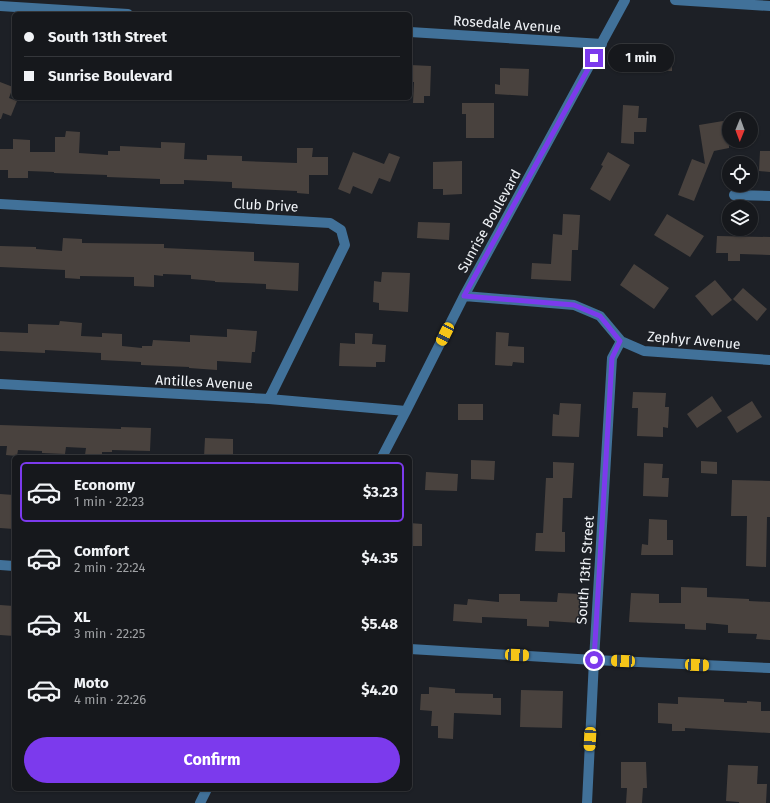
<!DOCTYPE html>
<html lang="en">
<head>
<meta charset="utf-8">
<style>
  body { margin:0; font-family:"Fira Sans",sans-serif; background:#1f2125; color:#f1f3f6; height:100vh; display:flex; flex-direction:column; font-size:15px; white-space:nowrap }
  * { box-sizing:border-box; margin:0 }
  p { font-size:13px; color:#9ea0a3 }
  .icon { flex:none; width:22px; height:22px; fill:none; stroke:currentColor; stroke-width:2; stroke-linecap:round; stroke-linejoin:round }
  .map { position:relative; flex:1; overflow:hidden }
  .sheet { position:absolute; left:12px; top:455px; width:400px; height:336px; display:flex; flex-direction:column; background:#16181c; border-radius:6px; box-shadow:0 1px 3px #0004,0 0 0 1px #35373b }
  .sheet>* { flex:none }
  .guide { position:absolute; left:12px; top:12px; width:400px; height:88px; border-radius:6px; box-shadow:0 1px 3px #0004,0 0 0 1px #35373b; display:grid; align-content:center; height:88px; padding:0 12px; background:#16181c }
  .needle { width:26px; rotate:181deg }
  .fabs { position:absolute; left:722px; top:112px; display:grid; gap:8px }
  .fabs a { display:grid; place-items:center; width:36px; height:36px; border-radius:50%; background:#16181c; box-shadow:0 1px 3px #0004,0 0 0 1px #35373b; font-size:20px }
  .end { position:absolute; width:18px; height:18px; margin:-9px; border:5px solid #7c3aed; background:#fff; box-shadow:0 0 0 2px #fff }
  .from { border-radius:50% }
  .bubble { position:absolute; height:28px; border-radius:14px; background:#16181c; box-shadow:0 1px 3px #0004,0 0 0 1px #35373b; font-size:13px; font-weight:700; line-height:28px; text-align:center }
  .car { position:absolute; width:12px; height:24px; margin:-12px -6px; border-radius:5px; box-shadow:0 0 3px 1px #0007; background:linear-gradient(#f5c518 24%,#345 0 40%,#f5c518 0 76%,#345 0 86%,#f5c518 0) }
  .guide b { display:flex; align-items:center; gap:14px; height:38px; font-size:15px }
  .guide b+b { border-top:1px solid #35373b }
  .guide i { width:10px; height:10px; background:#f1f3f6 }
  ul { padding:7px 0 0; list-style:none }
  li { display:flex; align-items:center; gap:12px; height:60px; margin:0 8px 6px; padding:0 4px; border:2px solid transparent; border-radius:6px }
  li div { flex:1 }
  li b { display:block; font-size:15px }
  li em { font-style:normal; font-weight:700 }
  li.selected { border-color:#7c3aed }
  li>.icon { width:36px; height:36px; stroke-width:1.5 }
  .button { display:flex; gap:8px; margin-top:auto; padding:8px 12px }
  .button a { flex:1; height:46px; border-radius:24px; background:#7c3aed; color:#fff; font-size:16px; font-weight:700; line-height:46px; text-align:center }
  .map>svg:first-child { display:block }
</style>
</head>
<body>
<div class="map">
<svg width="770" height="803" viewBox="0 0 770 803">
  <rect width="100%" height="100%" fill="#1d2026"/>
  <!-- building -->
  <path fill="#49423e" d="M648 53 672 54V71H647Z
    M410 65 431 66 430 96H424V103H413L414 82H410Z
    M500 68 529 69 528 96 495 94V84L500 85Z
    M0 82 13 87 9 98 17 101 11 116 3 113 1 119H0Z
    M462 103H494V138H466V114H462Z
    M623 105 639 106 638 118H647L646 132H634V144L621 143Z
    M729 120V148L714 151 694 201 678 195 692 159 705 164 699 125Z
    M66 131 80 132 79 153 108 155V151H120V146L161 148V142L185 143 184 159 207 160V155L242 156V161L297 163V148H313L312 157H328V175H309V194L297 193V191L232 188V182L184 180V184H160V179L107 177V175L54 173V172L28 171V178H8V170H0V149H13V139L30 140V152H55V137H65Z
    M760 151H770V172L759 171Z
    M353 152 384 164 389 153 400 157 390 182 379 178 372 194 353 186 350 194 338 189Z
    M608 152 630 165 610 201 590 189 603 166 601 165Z
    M462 161V194L443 195V189H433V162Z
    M563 214 580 215 578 250H572L571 281 531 279 532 263 551 264 553 234 562 235Z
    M667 214 704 236 690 257 654 235Z
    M418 222 450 223 449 240 417 238Z
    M717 236 770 237V255L740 254V261H728V253H716Z
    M63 238 82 239V243L164 244V248L254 252V261L299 263 298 291 266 289V284L215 282V281L191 279V275L163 274V276L154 275V287L134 286V277L80 276V279L65 278V270L0 267V246L36 247V249L62 251Z
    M634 264 669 288 654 309 620 285Z
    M382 272 410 273 408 312 379 310V303L373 302 374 281 381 282Z
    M715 280 732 300 712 316 695 296Z
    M743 288 767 309 757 321 733 299Z
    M60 321 82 323 81 336 102 337V333L122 334V346L142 348V346H152L153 340 190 342V335L227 337V329L257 331 255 352H252L251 363 217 361V370L189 368V367L141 365V362L101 360V353L45 350V353L0 351V332L28 333V324L59 325Z
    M496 332 509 333 508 346 524 347V363L513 362 512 366 495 365Z
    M355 333 373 334 372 344 386 345 385 362H376V367L339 366 340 343 355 344Z
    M633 392 666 393 665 407H669L668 428 663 427V437L637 436 638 408H632Z
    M712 396 722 411 697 428 687 414Z
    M752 401 762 417 737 433 727 417Z
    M560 403 581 404 579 437 552 436 553 414 559 415Z
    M458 404H483V420H458Z
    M0 425 121 429V427L151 428 150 451 112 450V452H102V456L85 455 86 448 66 447 65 454 42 453V451L18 450 17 456 6 455 7 446H0Z
    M205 438 233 439V457H204Z
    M471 460 495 461 494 480 471 479Z
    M701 461 717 462V474L701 473Z
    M553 462 574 463 572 498H563L562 532H565V552L535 551 536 533H543L546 478H553Z
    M644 463 663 464 662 478H669L668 497 643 496Z
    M426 472 458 474 457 491 425 490Z
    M732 480 770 481V517H767L766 567 746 566 747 516H731Z
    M0 494 14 495V529L0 528Z
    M649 519 667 520V540H673V555H641L642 544 648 545Z
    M410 523 422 524V546H410Z
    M681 587 707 588V597L749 599V601L770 602V640L756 639 757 634 728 633V625L706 623V630L685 629V624L629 622 631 593 659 594V603H681Z
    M558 593 581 594 579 623 549 621V627L527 626V619L482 617V623L453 621 454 604 467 605 468 599 499 602V594H520V601L557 602Z
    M0 605 14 606V636L0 635Z
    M429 687 455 689V693L493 694V698H501V715L454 713 453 739 438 738V726H431L432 711 420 710 421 694H429Z
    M521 690 563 691 562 728 520 727Z
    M678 697 724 699V702L747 703V701L761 702V711H770V733L685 728V731H672V724L658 723V703L678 704Z
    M621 762H646L647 788H643L642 803H626L627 788H621Z
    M728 765 758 766 757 784H767L766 803H739V802L726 801Z"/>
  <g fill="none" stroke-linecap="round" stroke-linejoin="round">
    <!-- minor -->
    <path stroke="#417199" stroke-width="10" d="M675 0 770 6
      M0 6 128 14
      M410 32 602 44
      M734 195 770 196
      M0 204 330 223 341 230 345 245 269 399
      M464 296 574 305 600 316 621 341 644 351 770 360
      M0 384 269 399 406 411
      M382 457 406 411 464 296 625 0
      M0 565 14 566
      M410 649 594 660 770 668
      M200 803 207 789
      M587 803 594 660 612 358 621 341"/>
  </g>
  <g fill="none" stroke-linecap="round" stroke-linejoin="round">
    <!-- route -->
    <path stroke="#7c3aed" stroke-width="5" d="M594 660 612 358 620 341 600 316 574 305 464 296 594 58"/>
  </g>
  <g text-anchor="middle" stroke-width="3" stroke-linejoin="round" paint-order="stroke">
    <!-- street labels -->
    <g font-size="14" fill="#f0f3f7" stroke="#1d2026">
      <text transform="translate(507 24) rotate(4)" y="5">Rosedale Avenue</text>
      <text transform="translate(266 205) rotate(3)" y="5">Club Drive</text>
      <text transform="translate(489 221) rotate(-61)" y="5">Sunrise Boulevard</text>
      <text transform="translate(694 340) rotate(5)" y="5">Zephyr Avenue</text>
      <text transform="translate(204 382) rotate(3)" y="5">Antilles Avenue</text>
      <text transform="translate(585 570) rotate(-86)" y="5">South 13th Street</text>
    </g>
  </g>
</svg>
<div class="fabs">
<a><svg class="needle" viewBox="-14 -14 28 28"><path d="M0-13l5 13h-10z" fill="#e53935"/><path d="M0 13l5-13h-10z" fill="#9ea0a3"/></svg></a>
<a><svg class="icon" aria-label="locate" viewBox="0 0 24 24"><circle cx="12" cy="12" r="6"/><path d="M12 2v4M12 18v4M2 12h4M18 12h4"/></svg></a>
<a><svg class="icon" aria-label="layers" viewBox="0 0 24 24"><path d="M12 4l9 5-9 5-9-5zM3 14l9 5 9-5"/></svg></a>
</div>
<i class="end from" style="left:594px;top:660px"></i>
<i class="end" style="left:594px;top:58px"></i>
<div class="bubble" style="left:608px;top:44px;width:66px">1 min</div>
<i class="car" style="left:445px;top:334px;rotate:207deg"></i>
<i class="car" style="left:517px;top:655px;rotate:93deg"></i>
<i class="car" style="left:623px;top:661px;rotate:273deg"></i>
<i class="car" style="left:697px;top:665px;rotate:93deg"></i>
<i class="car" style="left:590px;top:739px;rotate:183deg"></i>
<div class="guide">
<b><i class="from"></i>South 13th Street</b>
<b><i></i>Sunrise Boulevard</b>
</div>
<section class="sheet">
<ul>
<li class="selected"><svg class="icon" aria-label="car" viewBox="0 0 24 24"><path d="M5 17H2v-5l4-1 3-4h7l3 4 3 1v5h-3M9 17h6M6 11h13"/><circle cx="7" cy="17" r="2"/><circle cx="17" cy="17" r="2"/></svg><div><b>Economy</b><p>1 min · 22:23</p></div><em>$3.23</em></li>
<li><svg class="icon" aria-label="car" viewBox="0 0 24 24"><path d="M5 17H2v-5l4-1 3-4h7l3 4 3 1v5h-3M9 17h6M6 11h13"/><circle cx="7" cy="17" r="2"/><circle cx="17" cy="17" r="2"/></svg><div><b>Comfort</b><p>2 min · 22:24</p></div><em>$4.35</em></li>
<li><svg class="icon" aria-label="car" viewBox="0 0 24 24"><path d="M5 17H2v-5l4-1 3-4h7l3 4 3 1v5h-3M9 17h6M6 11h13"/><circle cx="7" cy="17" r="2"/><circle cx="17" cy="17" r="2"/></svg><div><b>XL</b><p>3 min · 22:25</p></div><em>$5.48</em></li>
<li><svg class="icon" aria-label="car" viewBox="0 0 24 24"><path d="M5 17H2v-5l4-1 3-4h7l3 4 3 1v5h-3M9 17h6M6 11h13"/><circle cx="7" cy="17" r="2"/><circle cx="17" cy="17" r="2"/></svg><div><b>Moto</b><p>4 min · 22:26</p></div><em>$4.20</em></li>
</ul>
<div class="button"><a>Confirm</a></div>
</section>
</div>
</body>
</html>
